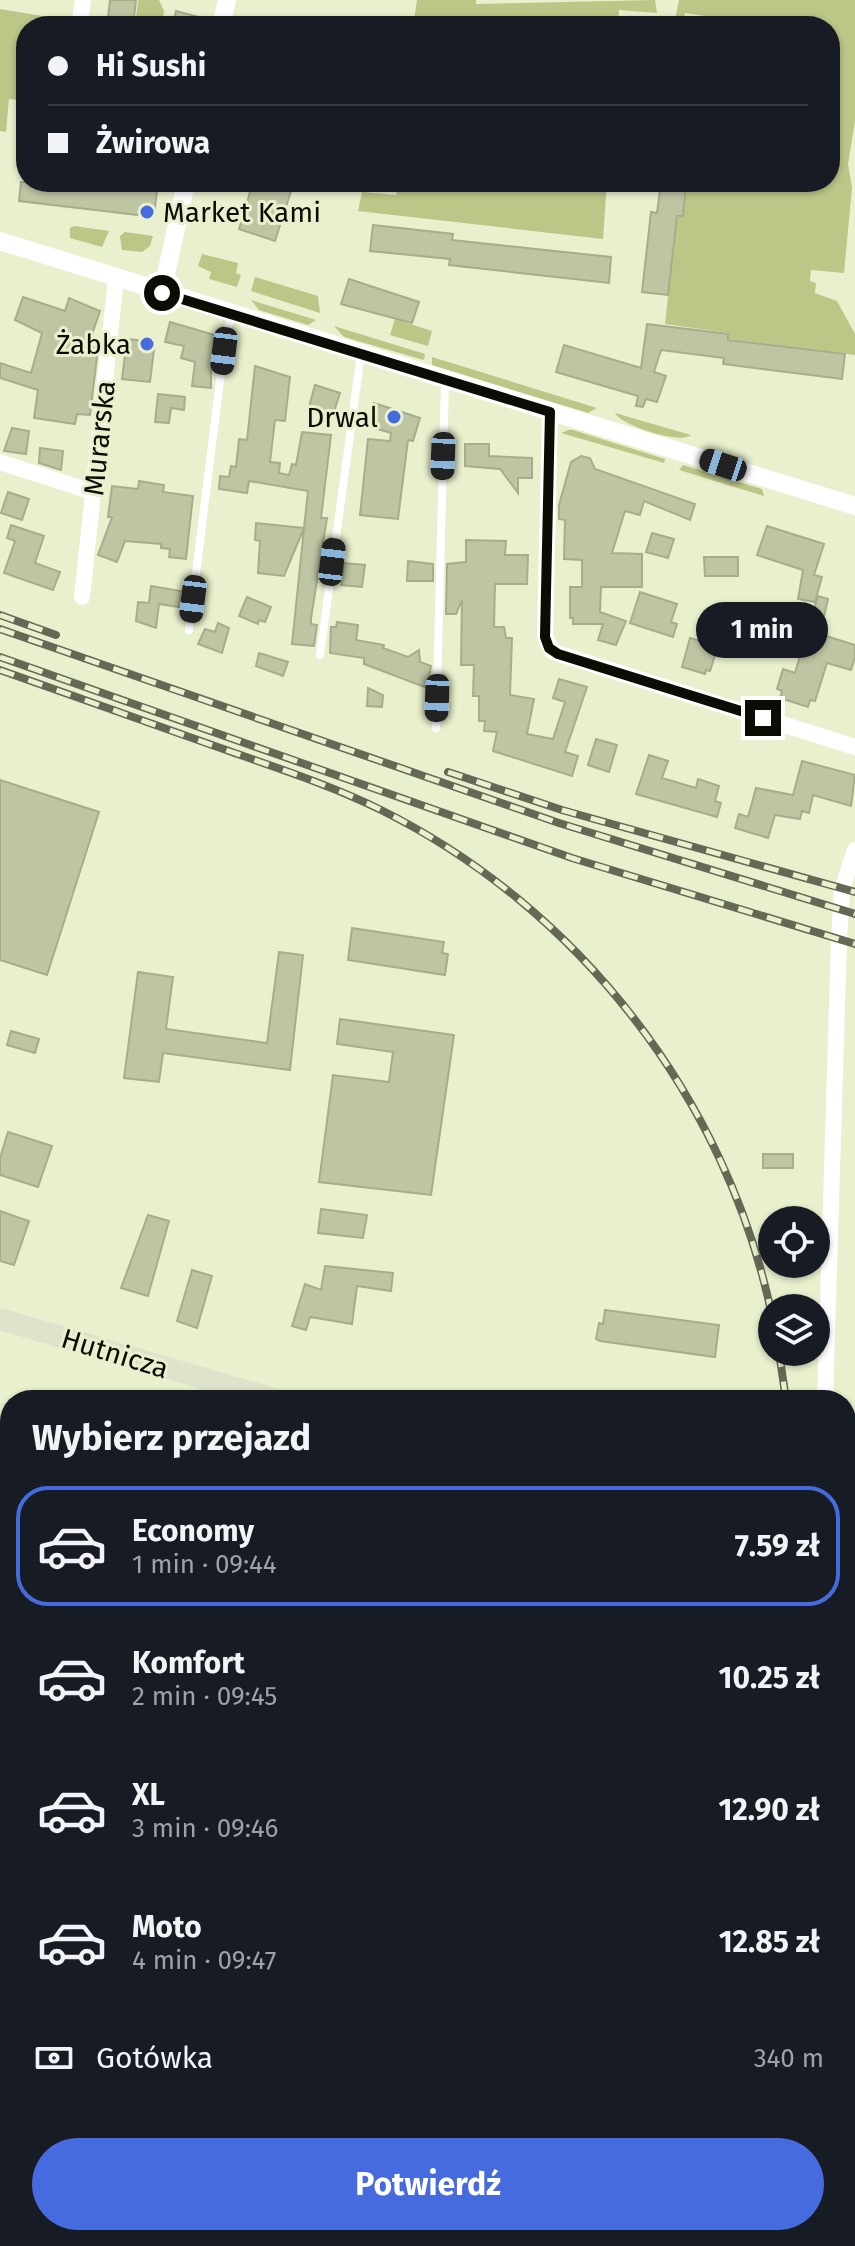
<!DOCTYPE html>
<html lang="pl">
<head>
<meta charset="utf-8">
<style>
  body { margin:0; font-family:"Fira Sans",sans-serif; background:#20242c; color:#f1f3f6; height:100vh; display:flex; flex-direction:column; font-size:30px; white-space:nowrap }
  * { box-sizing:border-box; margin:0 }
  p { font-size:26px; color:#9ea1a6 }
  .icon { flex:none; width:44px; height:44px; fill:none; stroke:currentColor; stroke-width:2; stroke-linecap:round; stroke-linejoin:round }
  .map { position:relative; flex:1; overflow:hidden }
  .panel { position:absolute; left:0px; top:1390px; width:856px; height:856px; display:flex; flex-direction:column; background:#171b24; border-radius:32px 32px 0 0; box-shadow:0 2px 6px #0004 }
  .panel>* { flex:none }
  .banner { position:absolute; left:16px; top:16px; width:824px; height:176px; border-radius:32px; box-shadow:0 2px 6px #0004; display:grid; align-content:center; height:176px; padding:0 32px; background:#171b24 }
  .buttons { position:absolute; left:758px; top:1206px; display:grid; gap:16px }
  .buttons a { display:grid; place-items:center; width:72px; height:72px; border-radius:50%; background:#171b24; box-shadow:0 2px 6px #0004; font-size:40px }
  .end { position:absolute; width:36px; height:36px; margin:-18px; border:10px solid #0b0c03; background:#fff; box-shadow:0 0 0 4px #fff }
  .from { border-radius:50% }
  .bubble { position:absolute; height:56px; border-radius:28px; background:#171b24; box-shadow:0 2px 6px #0004; font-size:26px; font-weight:700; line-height:56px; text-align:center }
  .car { position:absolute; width:24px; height:48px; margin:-24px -12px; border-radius:10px; box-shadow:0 0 6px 2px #0007; background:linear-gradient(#222 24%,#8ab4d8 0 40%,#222 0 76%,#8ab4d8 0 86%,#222 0) }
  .banner b { display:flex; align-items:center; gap:28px; height:76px; font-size:30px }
  .banner b+b { border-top:2px solid #363941 }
  .banner i { width:20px; height:20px; background:#f1f3f6 }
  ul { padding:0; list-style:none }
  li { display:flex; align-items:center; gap:24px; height:120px; margin:0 16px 12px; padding:0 16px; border:4px solid transparent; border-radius:32px }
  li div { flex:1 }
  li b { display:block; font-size:30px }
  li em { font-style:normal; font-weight:700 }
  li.selected { border-color:#456bde }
  li>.icon { width:72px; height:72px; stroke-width:1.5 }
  h2 { padding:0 32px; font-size:36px; line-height:96px }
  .pay { display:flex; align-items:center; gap:20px; height:88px; padding:0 32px; font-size:30px }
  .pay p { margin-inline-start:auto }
  .cta { display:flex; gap:16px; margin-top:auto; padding:16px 32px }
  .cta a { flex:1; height:92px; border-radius:48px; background:#456bde; color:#fff; font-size:32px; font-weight:700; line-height:92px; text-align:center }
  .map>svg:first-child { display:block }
</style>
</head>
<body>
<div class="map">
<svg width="855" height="2246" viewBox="0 0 855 2246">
  <rect width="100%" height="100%" fill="#e9f0cd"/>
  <!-- green -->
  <path fill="#bbc687" d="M138 0H159L164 11 162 26H135Z
    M417 0H476V4L655 0 657 13 619 10 618 26H413Z
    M679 0H855V121L848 164 852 188 844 273 811 270 810 281 816 283 815 293 837 301 855 334V355L729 339V333L665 324 677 216H683L687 182H830V26H712V17L685 13 683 26H674Z
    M0 9 66 20 64 26H26V101L9 99 6 132 0 131Z
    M398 182H607L603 239 358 211 362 192 396 195Z
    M74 226 109 231 102 247 70 238V228Z
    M125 232 153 236 150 246 142 252 122 250 120 236Z
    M202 254 238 263 236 273 241 275 237 287 209 279 211 272 198 266Z
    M255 277 318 296 320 313 251 291Z
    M251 300 316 320 308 325 259 310Z
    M395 319 432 331 428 346 390 335Z
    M334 326 425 354 424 360 344 337Z
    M432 357 597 408 588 413 432 365Z
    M615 413 691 435C681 445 620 425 615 413Z
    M568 430H573L665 459 664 463 561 433Z
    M683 465 762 489 764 496 679 470Z
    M846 1596 855 1599V1701L846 1703Z
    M0 2000 10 2002V2081L0 2078Z
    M24 2236H394L397 2246H21Z
    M649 2236H720L715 2246H644Z"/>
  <!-- building -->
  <path fill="#bec5a3" stroke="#a7ad8c" stroke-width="2" d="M110 0H136L133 26H107Z
    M176 11 210 20 209 26H173Z
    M21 182H158L154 217 19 201Z
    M253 182H294L275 241 239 229Z
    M661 182H686L683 216H677L668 295 642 292 651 212 657 213Z
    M373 225 453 234 452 240 611 257 609 283 449 265 450 259 370 251Z
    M349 279 419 302 412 323 341 304Z
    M23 297 65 311 69 298 100 311 88 346 98 348 90 415 77 414 75 424 34 418 38 390 0 378V363L31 373 42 333 15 320Z
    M170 322 218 336 211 369V388L192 386 195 362 181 358 184 346 165 342Z
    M647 324 728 334V340L845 354 842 379 723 364 724 358 661 350 654 372 666 376 657 402 646 399 643 407 636 406 638 396 556 372 564 345 641 368Z
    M127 339 155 342 150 382 122 379Z
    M255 366 290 377 285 421 275 420 270 462 280 463 279 473 289 475 292 464 296 465 302 432 331 435 321 518H327L311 618V624L317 625 314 646 292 644 304 528 284 576 258 573 260 541 255 540 256 523 304 528 308 491 249 481 247 493 219 489 220 476 229 477 231 466 236 467 239 439 247 440Z
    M315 385 340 393 333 415 309 407Z
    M158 394 185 397 184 410 171 408 169 423 155 422Z
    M374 403 420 418 413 441 408 440 398 519 360 515 368 439 390 441 391 433 371 427Z
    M12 428 29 431 26 454 4 451Z
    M465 444H489V456L532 458V478H518V493L500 469 465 466Z
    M40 448 63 451 61 470 39 463Z
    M581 456 590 458 595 469 695 504 690 520 644 501 640 515 625 511 612 553 642 554V587H601L600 612 626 621 616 645 598 640 603 624H573V618H570V587H582V560L564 559 565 520 559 519V505L571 462Z
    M139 481 164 485 163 492 193 496 186 559 169 557 170 549 161 548V544L125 541 117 562 98 555 112 517H108L112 486 138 489Z
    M8 492 29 499 22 520 1 513Z
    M11 525 44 536 35 563 60 572 53 590 4 573 15 541 7 538Z
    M767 526 824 544 814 575 822 577 815 602 798 599 803 570 757 555Z
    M652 533 674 539 668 558 646 552Z
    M466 540 506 541 505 555H528L527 584H495L494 627H504L506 638H512L510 695 534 699 527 734 553 739 565 702 553 698 559 679 587 687 565 752 578 756 572 776 493 751 497 732 484 731 485 721H479V696H473L474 665H461L462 600 456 614H446L447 564 466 562Z
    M704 557H738V576H705Z
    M408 561 433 564V581H407Z
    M344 563 365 565 362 587 341 585Z
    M151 586 181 591 179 607 159 604 156 628 136 621 138 602 149 603Z
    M640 592 677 604 671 622 677 624 673 637 630 623Z
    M818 596 828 599 820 634 855 645V657L851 670 827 663 815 701 810 700 808 707 780 698 782 691 777 689 783 669 795 673 809 624 810 608 814 609Z
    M247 597 271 607 265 622 259 620 258 624 239 616Z
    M337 622 358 625 356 640 384 645 383 648 408 657 419 650 420 662 431 666 427 688 364 664V658L330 653 331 627H336Z
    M218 623 229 628 222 653 198 644 205 629 215 632Z
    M690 638 718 646 710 671 706 670 705 674 682 667Z
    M259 653 288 662 283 676 256 666Z
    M368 688 383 695 382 707 367 706Z
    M596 739 617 745 609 772 588 765Z
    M649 755 668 761 662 778 696 788 698 779 719 786 715 801 721 803 717 817 636 794Z
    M802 761 855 775 851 806 813 795 809 813 802 811 800 819 775 815 768 838 735 828 739 814 748 817 756 788 793 795Z
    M0 780 99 812 47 975 0 960Z
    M352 928 444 942 442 953 448 954 445 975 348 960Z
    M279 952 303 955 290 1070 163 1053 159 1082 124 1078 138 972 173 977 166 1029 267 1043Z
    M340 1019 454 1035 431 1195 319 1182 333 1075 389 1082 393 1052 337 1044Z
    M11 1031 39 1039 35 1053 7 1045Z
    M8 1132 52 1146 38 1187 0 1175V1158Z
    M763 1154H793V1168H763Z
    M321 1209 367 1215 363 1238 318 1233Z
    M0 1211 29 1221 14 1265 0 1261Z
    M148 1215 169 1221 148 1296 121 1288Z
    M325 1266 393 1273 391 1291 357 1286 352 1324 310 1317 306 1330 292 1326 305 1284 321 1290Z
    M192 1270 212 1276 197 1328 177 1321Z
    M605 1310 719 1325 715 1357 600 1341 596 1339 599 1323 603 1324Z"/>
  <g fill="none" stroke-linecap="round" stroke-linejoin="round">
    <!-- service -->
    <path stroke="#fff" stroke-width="8" d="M189 630 226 332 233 315
      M320 655 361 354
      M436 728 445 381"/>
    <!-- minor -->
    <path stroke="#fff" stroke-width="16" d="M79 26 83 0
      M550 412 545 637 553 652 855 747
      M0 462 93 492
      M82 597 116 278
      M825 1400 839 940 842 889 855 850"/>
    <!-- tertiary -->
    <path stroke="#fff" stroke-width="18" d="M221 26 227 0
      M0 241 855 506
      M162 293 186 182"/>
    <!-- secondary -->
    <path stroke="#e0e3cc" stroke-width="22" d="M0 1319 277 1400
      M846 1453 855 1455"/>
    <defs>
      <path id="rail" d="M0 615 56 635
        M0 629 559 823 855 914
        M0 657 572 858 855 944
        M0 670C76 697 153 724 229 751 280 769 333 786 381 810 579 908 727 1099 772 1316
        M448 772 562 810 855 892
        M779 1352 786 1400
        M626 2246 632 2236"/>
    </defs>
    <!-- rail casing -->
    <use href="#rail" stroke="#646854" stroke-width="8"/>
    <!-- rail -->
    <use href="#rail" stroke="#e9f0cd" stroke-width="5" stroke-dasharray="15" stroke-linecap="butt"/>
  </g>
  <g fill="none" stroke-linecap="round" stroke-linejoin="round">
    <!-- route -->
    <path stroke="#0b0c03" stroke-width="10" d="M162 293 550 412 545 637 549 648 558 654 763 718"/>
  </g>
  <!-- markers -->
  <g fill="#456bde" stroke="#e9f0cd" stroke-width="3">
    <circle cx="147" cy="212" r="8"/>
    <circle cx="147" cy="344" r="8"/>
    <circle cx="394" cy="417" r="8"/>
  </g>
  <g text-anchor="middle" stroke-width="6" stroke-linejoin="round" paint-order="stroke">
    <!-- poi labels -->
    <g font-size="28" fill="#0b0c03" stroke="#e9f0cd" text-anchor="end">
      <text x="163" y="222" text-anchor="start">Market Kami</text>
      <text x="131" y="354">Żabka</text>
      <text x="378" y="427">Drwal</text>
    </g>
    <!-- street labels -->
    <g font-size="28" fill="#0b0c03" stroke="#e9f0cd">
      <text transform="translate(99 438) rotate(-84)" y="10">Murarska</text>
      <text transform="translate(115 1353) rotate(17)" y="10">Hutnicza</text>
    </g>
  </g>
</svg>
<div class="buttons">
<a><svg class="icon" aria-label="locate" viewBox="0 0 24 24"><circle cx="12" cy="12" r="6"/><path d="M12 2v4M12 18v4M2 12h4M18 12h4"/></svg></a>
<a><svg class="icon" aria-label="layers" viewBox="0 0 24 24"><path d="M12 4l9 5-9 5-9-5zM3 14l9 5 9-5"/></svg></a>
</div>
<i class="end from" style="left:162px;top:293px"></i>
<i class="end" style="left:763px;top:718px"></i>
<div class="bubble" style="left:696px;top:602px;width:132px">1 min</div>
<i class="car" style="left:224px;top:351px;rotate:187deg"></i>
<i class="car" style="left:443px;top:456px;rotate:182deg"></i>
<i class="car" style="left:723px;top:465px;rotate:288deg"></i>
<i class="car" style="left:332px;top:562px;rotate:7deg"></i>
<i class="car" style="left:193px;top:599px;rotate:187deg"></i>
<i class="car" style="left:437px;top:698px;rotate:182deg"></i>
<div class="banner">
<b><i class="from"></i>Hi Sushi</b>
<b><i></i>Żwirowa</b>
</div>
<section class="panel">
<h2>Wybierz przejazd</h2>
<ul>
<li class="selected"><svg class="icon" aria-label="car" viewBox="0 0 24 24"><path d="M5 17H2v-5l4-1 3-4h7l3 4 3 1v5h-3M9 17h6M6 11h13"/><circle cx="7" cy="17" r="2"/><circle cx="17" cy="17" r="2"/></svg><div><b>Economy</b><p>1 min · 09:44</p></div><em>7.59 zł</em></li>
<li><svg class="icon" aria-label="car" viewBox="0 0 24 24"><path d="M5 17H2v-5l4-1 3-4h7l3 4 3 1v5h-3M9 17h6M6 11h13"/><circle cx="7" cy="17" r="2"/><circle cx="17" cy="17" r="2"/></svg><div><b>Komfort</b><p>2 min · 09:45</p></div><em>10.25 zł</em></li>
<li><svg class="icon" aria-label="car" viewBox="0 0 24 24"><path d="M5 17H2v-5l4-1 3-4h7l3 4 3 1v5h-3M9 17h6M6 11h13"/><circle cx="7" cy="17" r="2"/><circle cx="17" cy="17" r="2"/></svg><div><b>XL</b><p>3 min · 09:46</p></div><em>12.90 zł</em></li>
<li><svg class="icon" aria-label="car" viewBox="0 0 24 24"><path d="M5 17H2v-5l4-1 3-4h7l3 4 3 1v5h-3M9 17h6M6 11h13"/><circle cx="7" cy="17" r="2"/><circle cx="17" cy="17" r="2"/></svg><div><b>Moto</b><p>4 min · 09:47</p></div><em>12.85 zł</em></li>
</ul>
<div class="pay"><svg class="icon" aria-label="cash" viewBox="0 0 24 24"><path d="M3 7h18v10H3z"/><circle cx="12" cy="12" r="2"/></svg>Gotówka<p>340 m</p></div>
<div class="cta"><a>Potwierdź</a></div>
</section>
</div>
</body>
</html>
